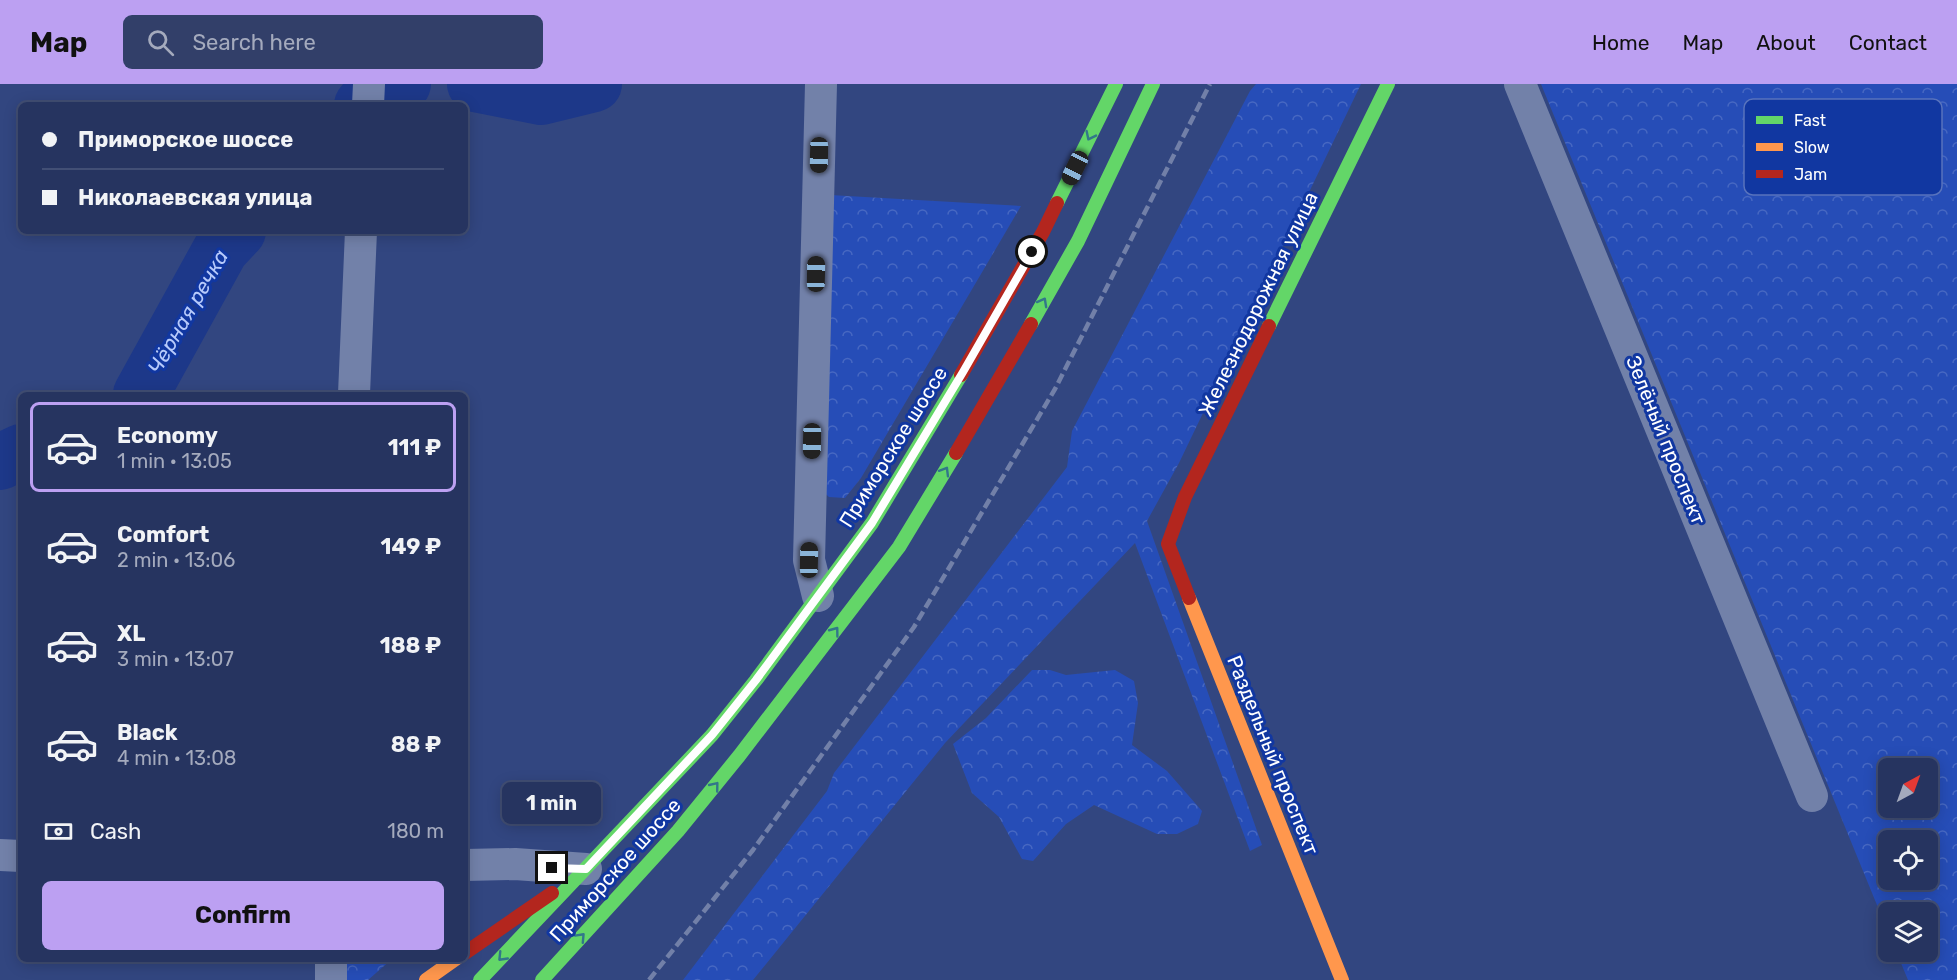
<!DOCTYPE html>
<html lang="en">
<head>
<meta charset="utf-8">
<style>
  body { margin:0; font-family:Rubik,sans-serif; background:#323f69; color:#f1f3f6; height:100vh; display:flex; flex-direction:column; font-size:22px; white-space:nowrap }
  * { box-sizing:border-box; margin:0 }
  p { font-size:20px; color:#a4aabd }
  .icon { flex:none; width:33px; height:33px; fill:none; stroke:currentColor; stroke-width:2; stroke-linecap:round; stroke-linejoin:round }
  .map { position:relative; flex:1; overflow:hidden }
  .drawer { position:absolute; left:18px; top:308px; width:450px; height:570px; display:flex; flex-direction:column; background:#263460; border-radius:9px; box-shadow:0 3px 15px #0003,0 0 0 2px #424f75 }
  .drawer>* { flex:none }
  .banner { position:absolute; left:18px; top:18px; width:450px; height:132px; border-radius:9px; box-shadow:0 3px 15px #0003,0 0 0 2px #424f75; display:grid; align-content:center; height:132px; padding:0 24px; background:#263460 }
  .needle { width:39px; rotate:41deg }
  .tools { position:absolute; left:1878px; top:674px; display:grid; gap:12px }
  .tools a { display:grid; place-items:center; width:60px; height:60px; border-radius:9px; background:#263460; box-shadow:0 3px 15px #0003,0 0 0 2px #424f75; font-size:30px }
  .end { position:absolute; width:27px; height:27px; margin:-14px; border:8px solid #fff; background:#111; box-shadow:0 0 0 3px #111 }
  .from { border-radius:50% }
  .bubble { position:absolute; height:42px; border-radius:9px; background:#263460; box-shadow:0 3px 15px #0003,0 0 0 2px #424f75; font-size:20px; font-weight:700; line-height:42px; text-align:center }
  .car { position:absolute; width:18px; height:36px; margin:-18px -9px; border-radius:8px; box-shadow:0 0 4px 2px #0007; background:linear-gradient(#222 24%,#8ab4d8 0 40%,#222 0 76%,#8ab4d8 0 86%,#222 0) }
  .banner b { display:flex; align-items:center; gap:21px; height:57px; font-size:22px }
  .banner b+b { border-top:2px solid #424f75 }
  .banner i { width:15px; height:15px; background:#f1f3f6 }
  ul { padding:10px 0 0; list-style:none }
  li { display:flex; align-items:center; gap:18px; height:90px; margin:0 12px 9px; padding:0 12px; border:3px solid transparent; border-radius:9px }
  li div { flex:1 }
  li b { display:block; font-size:22px }
  li em { font-style:normal; font-weight:700 }
  li.current { border-color:#bca0f2 }
  li>.icon { width:54px; height:54px; stroke-width:1.5 }
  .pay { display:flex; align-items:center; gap:15px; height:66px; padding:0 24px; font-size:22px }
  .pay p { margin-inline-start:auto }
  .cta { display:flex; gap:12px; margin-top:auto; padding:12px 24px }
  .cta a { flex:1; height:69px; border-radius:9px; background:#bca0f2; color:#111; font-size:24px; font-weight:700; line-height:69px; text-align:center }
  header { display:flex; align-items:center; gap:36px; box-sizing:border-box; height:84px; padding:0 30px; background:#bca0f2; color:#111 }
  header strong { font-size:28px }
  nav { display:flex; gap:33px; margin-inline-start:auto; font-size:21px }
  .search { width:420px; height:54px; background:#323f69; display:flex; align-items:center; gap:15px; box-sizing:border-box; padding:0 21px; border-radius:9px; color:#a4aabd; font-size:22px }
  .map>svg:first-child { display:block }
</style>
</head>
<body>
<header>
<strong>Map</strong>
<div class="search"><svg class="icon" aria-label="search" viewBox="0 0 24 24"><circle cx="10" cy="10" r="6"/><path d="M15 15l6 6"/></svg>Search here</div>
<nav><a>Home</a><a>Map</a><a>About</a><a>Contact</a></nav>
</header>
<div class="map">
<svg width="1957" height="896" viewBox="0 0 1957 896">
  <defs>
    <pattern id="forest-crowns" width="20" height="18" patternUnits="userSpaceOnUse" patternTransform="scale(1.5)"><rect width="20" height="18" fill="#264db7"/><path d="M2 6a3 3 0 1 1 6 0M12 15a3 3 0 1 1 6 0" fill="none" stroke="#4768c2"/></pattern>
  </defs>
  <rect width="100%" height="100%" fill="#324680"/>
  <!-- forest -->
  <path fill="url(#forest-crowns)" fill-rule="evenodd" d="M1256 0H1361L1179 379 1147 437 1262 761 1250 767 1135 459 945 659 753 896H683L827 707 834 689 1067 383 1072 347 1250 7Z
    M1541 0H1957V896H1908L1896 867H1928V828H1888V848ZM1888 684H1928V723H1888ZM1888 756H1928V795H1888Z
    M830 111 1021 122 861 394 845 414 829 413 817 402Z
    M1032 586H1050L1066 591 1115 586 1134 597 1138 619 1132 661 1167 687 1202 727 1198 740 1177 750H1157L1094 721 1066 740 1033 777 1022 775 999 733 972 709 953 660 986 634Z
    M340 875H392L368 896H342Z"/>
  <g fill="none" stroke-linecap="round" stroke-linejoin="round">
    <!-- river -->
    <path stroke="#1d3889" stroke-width="56" d="M475 0 541 13 594 0
      M362 21 376 6 403 0
      M141 310 221 165 238 147
      M0 378 21 368"/>
    <!-- street -->
    <path stroke="#7281a9" stroke-width="32" d="M1520 0 1812 712
      M368 21 369 0
      M354 310 361 147
      M818 512 809 476 821 0
      M0 771 21 772
      M465 781 515 780 586 785
      M331 896V874"/>
    <!-- fast -->
    <path stroke="#63d668" stroke-width="14" d="M1057 119 1116 0
      M1031 240 1078 157 1153 0
      M1269 242 1388 0
      M480 896 712 651 756 596 872 439 961 291
      M542 896 678 747 739 672 899 463 956 369"/>
    <!-- slow -->
    <path stroke="#ff974d" stroke-width="14" d="M1189 514 1342 896
      M426 896 457 874"/>
    <!-- jam -->
    <path stroke="#b3261e" stroke-width="14" d="M961 291 1043 148 1057 119
      M956 369 1031 240
      M1189 514 1168 460 1185 413 1269 242
      M465 869 552 809"/>
    <!-- rail -->
    <path stroke="#7280a8" stroke-width="4.5" stroke-dasharray="10 4.5" stroke-linecap="butt" d="M649 896 753 766 914 543 1055 305 1210 0"/>
  </g>
  <!-- one-way arrows -->
  <defs><path id="oneway-chevron" d="M-2-3.5L2.5 0L-2 3.5" fill="none" stroke-width="1.6" stroke-linecap="round" stroke-linejoin="round" transform="scale(1.5)"/></defs>
  <g stroke="#32778a">
    <use href="#oneway-chevron" transform="translate(1090 52) rotate(116)"/>
    <use href="#oneway-chevron" transform="translate(1043 218) rotate(-61)"/>
    <use href="#oneway-chevron" transform="translate(945 387) rotate(-59)"/>
    <use href="#oneway-chevron" transform="translate(835 547) rotate(-53)"/>
    <use href="#oneway-chevron" transform="translate(715 702) rotate(-51)"/>
    <use href="#oneway-chevron" transform="translate(581 853) rotate(-47)"/>
    <use href="#oneway-chevron" transform="translate(502 873) rotate(134)"/>
  </g>
  <g fill="none" stroke-linecap="round" stroke-linejoin="round">
    <!-- route -->
    <path stroke="#fff" stroke-width="8" d="M552 784 586 785 712 651 756 596 872 439 963 288 1032 168"/>
  </g>
  <g text-anchor="middle" stroke-width="6" stroke-linejoin="round" paint-order="stroke">
    <!-- street labels -->
    <g font-size="20" fill="#fff" stroke="#1137a1">
      <text transform="translate(1258 220) rotate(-64)" y="7">Железнодорожная улица</text>
      <text transform="translate(1666 356) rotate(68)" y="7">Зелёный проспект</text>
      <text transform="translate(893 363) rotate(-58)" y="7">Приморское шоссе</text>
      <text transform="translate(1273 671) rotate(68)" y="7">Раздельный проспект</text>
      <text transform="translate(615 786) rotate(-48)" y="7">Приморское шоссе</text>
    </g>
    <!-- water labels -->
    <g font-size="21" font-style="italic" fill="#b7cafb" stroke="#1137a1">
      <text transform="translate(188 228) rotate(-60)" y="7">Чёрная речка</text>
    </g>
  </g>
  <!-- legend -->
  <rect x="1744" y="15" width="198" height="96" rx="9" fill="#1137a1" stroke="#5873bd" stroke-width="1.5"/>
  <rect x="1756" y="32" width="27" height="8" fill="#63d668"/>
  <rect x="1756" y="59" width="27" height="8" fill="#ff974d"/>
  <rect x="1756" y="86" width="27" height="8" fill="#b3261e"/>
  <g font-size="16" fill="#fff">
    <text x="1794" y="42">Fast</text>
    <text x="1794" y="69">Slow</text>
    <text x="1794" y="96">Jam</text>
  </g>
</svg>
<div class="tools">
<a><svg class="needle" viewBox="-14 -14 28 28"><path d="M0-13l5 13h-10z" fill="#e53935"/><path d="M0 13l5-13h-10z" fill="#a4aabd"/></svg></a>
<a><svg class="icon" aria-label="locate" viewBox="0 0 24 24"><circle cx="12" cy="12" r="6"/><path d="M12 2v4M12 18v4M2 12h4M18 12h4"/></svg></a>
<a><svg class="icon" aria-label="layers" viewBox="0 0 24 24"><path d="M12 4l9 5-9 5-9-5zM3 14l9 5 9-5"/></svg></a>
</div>
<i class="end from" style="left:1032px;top:168px"></i>
<i class="end" style="left:552px;top:784px"></i>
<div class="bubble" style="left:502px;top:698px;width:99px">1 min</div>
<i class="car" style="left:819px;top:71px;rotate:181deg"></i>
<i class="car" style="left:1075px;top:84px;rotate:206deg"></i>
<i class="car" style="left:816px;top:190px;rotate:1deg"></i>
<i class="car" style="left:812px;top:357px;rotate:181deg"></i>
<i class="car" style="left:809px;top:476px;rotate:1deg"></i>
<div class="banner">
<b><i class="from"></i>Приморское шоссе</b>
<b><i></i>Николаевская улица</b>
</div>
<section class="drawer">
<ul>
<li class="current"><svg class="icon" aria-label="car" viewBox="0 0 24 24"><path d="M5 17H2v-5l4-1 3-4h7l3 4 3 1v5h-3M9 17h6M6 11h13"/><circle cx="7" cy="17" r="2"/><circle cx="17" cy="17" r="2"/></svg><div><b>Economy</b><p>1 min · 13:05</p></div><em>111 ₽</em></li>
<li><svg class="icon" aria-label="car" viewBox="0 0 24 24"><path d="M5 17H2v-5l4-1 3-4h7l3 4 3 1v5h-3M9 17h6M6 11h13"/><circle cx="7" cy="17" r="2"/><circle cx="17" cy="17" r="2"/></svg><div><b>Comfort</b><p>2 min · 13:06</p></div><em>149 ₽</em></li>
<li><svg class="icon" aria-label="car" viewBox="0 0 24 24"><path d="M5 17H2v-5l4-1 3-4h7l3 4 3 1v5h-3M9 17h6M6 11h13"/><circle cx="7" cy="17" r="2"/><circle cx="17" cy="17" r="2"/></svg><div><b>XL</b><p>3 min · 13:07</p></div><em>188 ₽</em></li>
<li><svg class="icon" aria-label="car" viewBox="0 0 24 24"><path d="M5 17H2v-5l4-1 3-4h7l3 4 3 1v5h-3M9 17h6M6 11h13"/><circle cx="7" cy="17" r="2"/><circle cx="17" cy="17" r="2"/></svg><div><b>Black</b><p>4 min · 13:08</p></div><em>88 ₽</em></li>
</ul>
<div class="pay"><svg class="icon" aria-label="cash" viewBox="0 0 24 24"><path d="M3 7h18v10H3z"/><circle cx="12" cy="12" r="2"/></svg>Cash<p>180 m</p></div>
<div class="cta"><a>Confirm</a></div>
</section>
</div>
</body>
</html>
